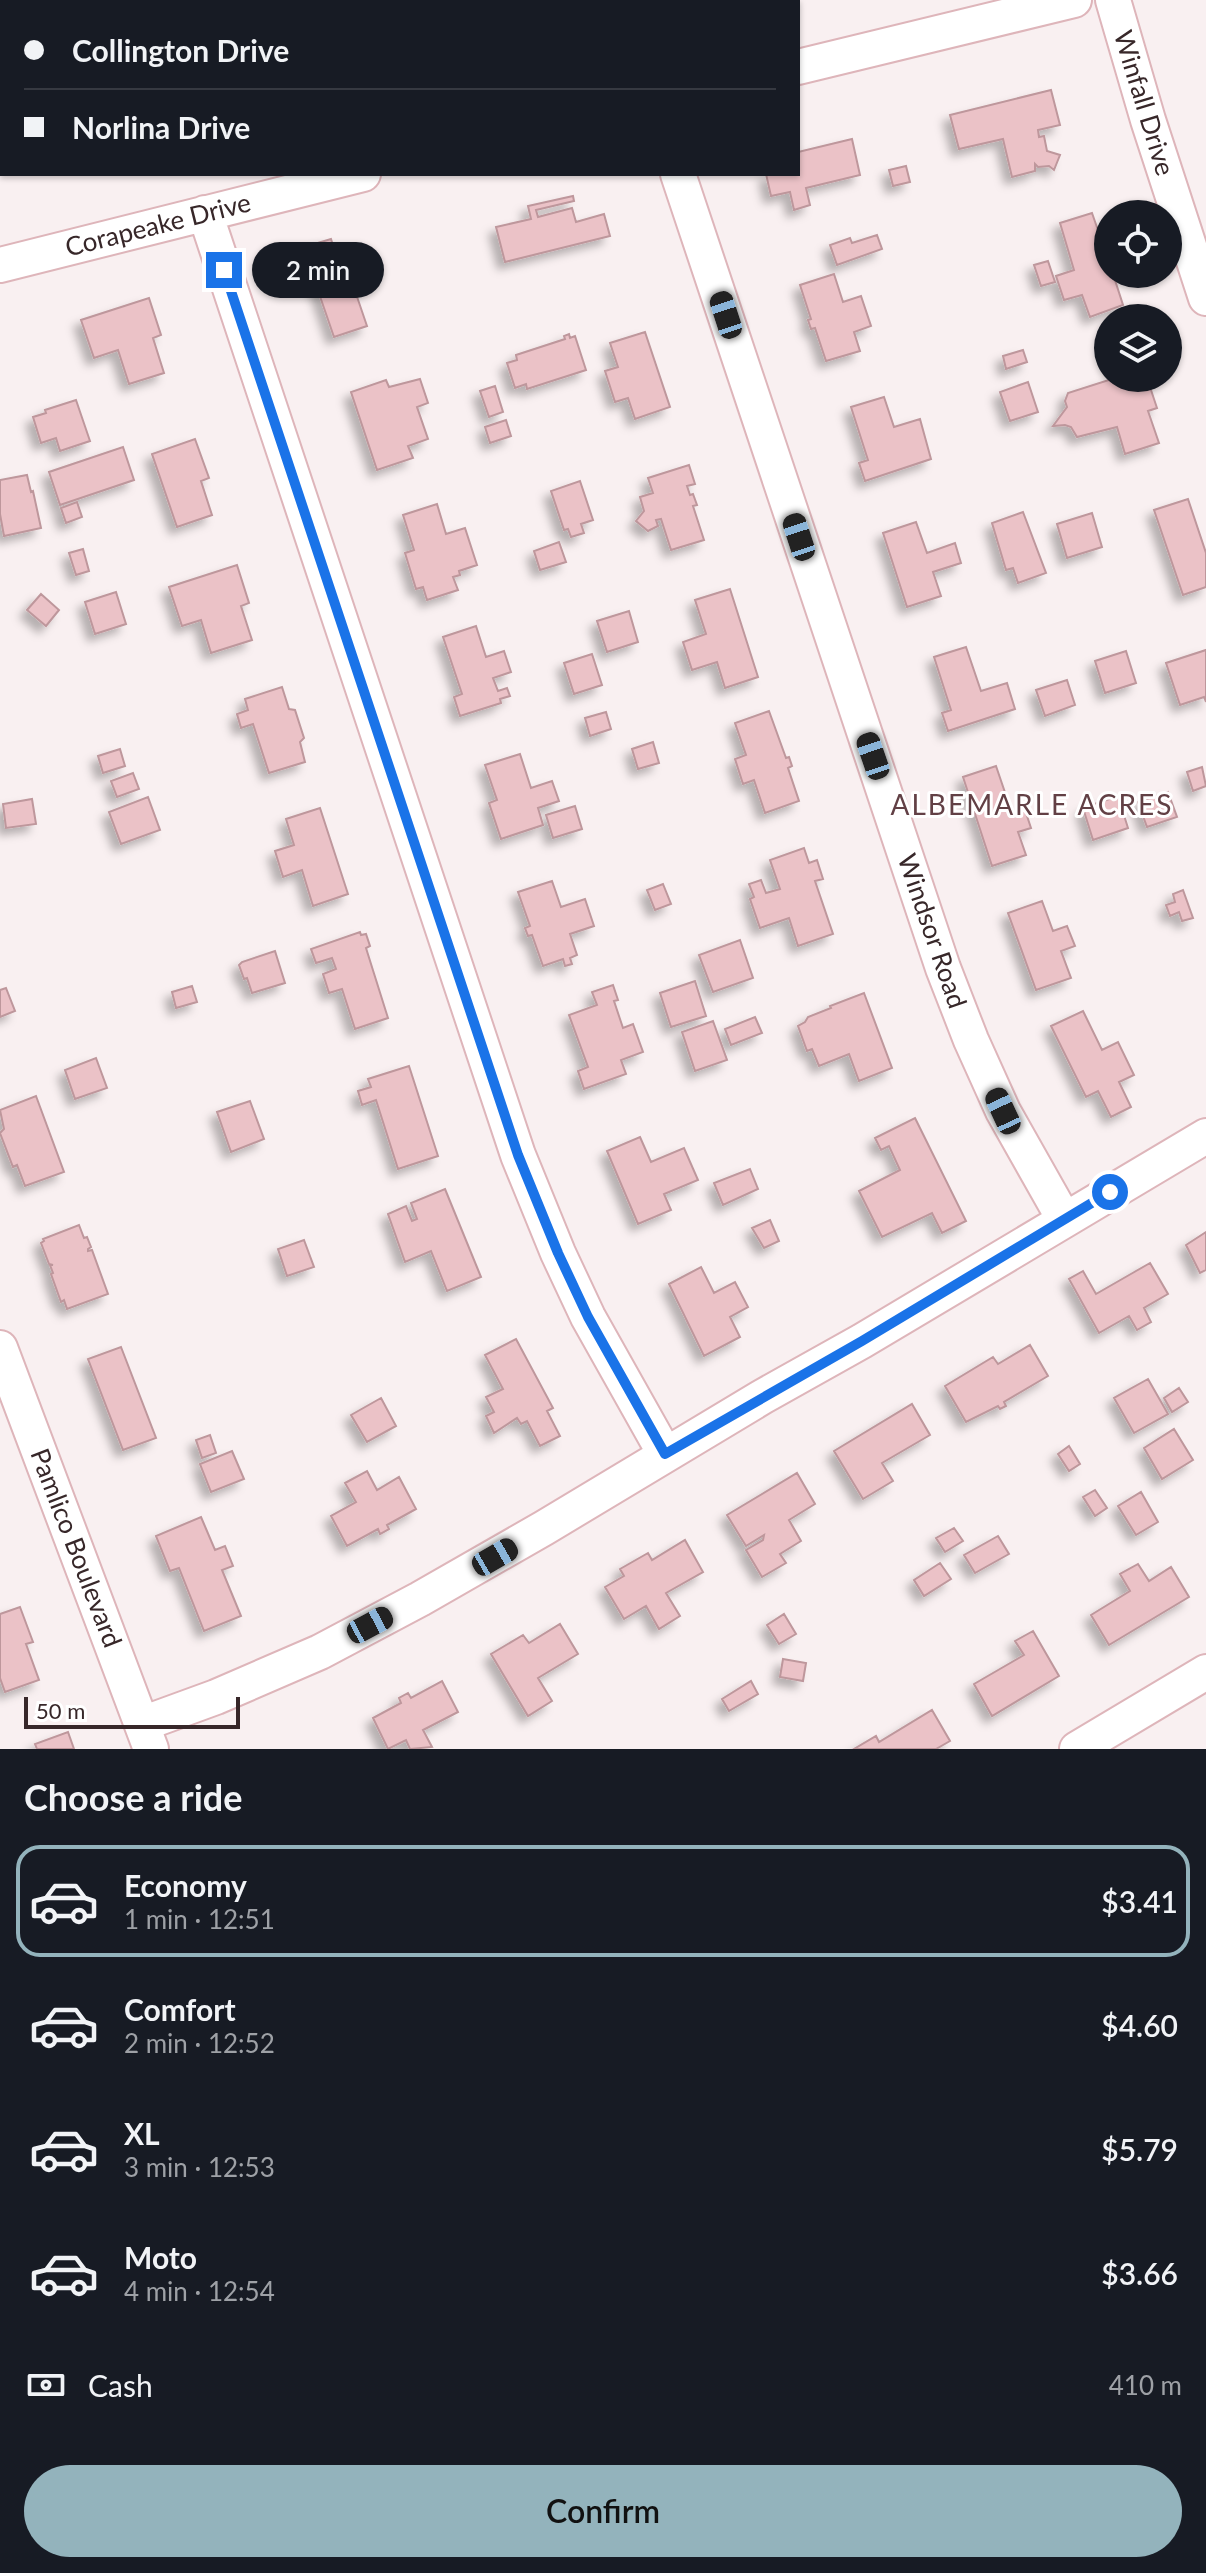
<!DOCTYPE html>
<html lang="en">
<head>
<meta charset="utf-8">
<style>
  body { margin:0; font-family:Lato,sans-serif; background:#20242c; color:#f1f3f6; height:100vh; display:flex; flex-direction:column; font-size:30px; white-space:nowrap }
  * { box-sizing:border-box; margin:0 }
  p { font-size:26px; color:#9ea1a6 }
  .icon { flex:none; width:44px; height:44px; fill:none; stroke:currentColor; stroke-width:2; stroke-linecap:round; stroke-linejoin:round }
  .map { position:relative; height:1749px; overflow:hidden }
  .sheet { display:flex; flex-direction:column; background:#171b24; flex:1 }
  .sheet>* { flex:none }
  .hud { position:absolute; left:0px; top:0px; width:800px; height:176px; box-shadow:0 2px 6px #0004; display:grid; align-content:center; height:176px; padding:0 24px; background:#171b24 }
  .fabs { position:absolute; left:1094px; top:200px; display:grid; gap:16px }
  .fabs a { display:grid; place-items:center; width:88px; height:88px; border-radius:50%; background:#171b24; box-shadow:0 2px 6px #0004; font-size:40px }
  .scale { position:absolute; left:24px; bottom:20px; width:216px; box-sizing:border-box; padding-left:8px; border:4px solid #372729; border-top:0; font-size:22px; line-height:28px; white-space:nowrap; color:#372729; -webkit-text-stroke:6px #fff; paint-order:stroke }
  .end { position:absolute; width:36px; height:36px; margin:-18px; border:10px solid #1a73e8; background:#fff; box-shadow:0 0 0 4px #fff }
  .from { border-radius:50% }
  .bubble { position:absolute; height:56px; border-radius:28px; background:#171b24; box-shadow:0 2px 6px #0004; font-size:26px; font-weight:600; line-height:56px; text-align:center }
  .car { position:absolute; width:24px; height:48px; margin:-24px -12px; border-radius:10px; box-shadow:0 0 6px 2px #0007; background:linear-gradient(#222 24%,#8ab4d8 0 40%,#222 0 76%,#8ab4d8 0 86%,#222 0) }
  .hud b { display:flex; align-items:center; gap:28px; height:76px; font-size:30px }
  .hud b+b { border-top:2px solid #363941 }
  .hud i { width:20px; height:20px; background:#f1f3f6 }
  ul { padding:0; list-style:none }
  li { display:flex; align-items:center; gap:24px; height:112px; margin:0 16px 12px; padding:0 8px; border:4px solid transparent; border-radius:24px }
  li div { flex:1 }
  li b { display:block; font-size:30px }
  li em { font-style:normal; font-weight:600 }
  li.active { border-color:#93b3bc }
  li>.icon { width:72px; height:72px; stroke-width:1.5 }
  h2 { padding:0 24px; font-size:36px; line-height:96px }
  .pay { display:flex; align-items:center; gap:20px; height:88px; padding:0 24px; font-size:30px }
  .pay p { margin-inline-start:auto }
  .button { display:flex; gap:16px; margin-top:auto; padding:16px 24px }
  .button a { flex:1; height:92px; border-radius:48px; background:#93b3bc; color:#111; font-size:32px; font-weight:600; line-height:92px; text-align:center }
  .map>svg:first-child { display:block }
</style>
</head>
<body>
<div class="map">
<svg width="1206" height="1749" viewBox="0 0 1206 1749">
  <defs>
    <filter id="shadow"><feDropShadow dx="-7" dy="7" stdDeviation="4" flood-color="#0004"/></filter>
  </defs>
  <rect width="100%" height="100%" fill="#f9f0f1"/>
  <!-- building -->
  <path fill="#ebc2c7" stroke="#be979c" stroke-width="2" filter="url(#shadow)" d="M1051 90 1060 125 1038 130 1039 137 1044 136 1047 151 1060 155 1054 170 1049 166 1038 167 1035 164V171L1012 177 1003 139 959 149 950 115Z
    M852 139 860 175 806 188 810 205 794 210 790 192 771 196 766 174H798V152Z
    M906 166 910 182 893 186 889 170Z
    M573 196 574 201 536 210 538 217 572 208 576 222 604 214 610 236 505 262 496 227 531 219 528 206Z
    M1092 213 1108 259V274H1113L1123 305 1090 317 1082 295 1064 300 1056 276 1074 270 1060 223Z
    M877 235 882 249 837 265 830 245 850 238 852 243Z
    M331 239 340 267 362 260 369 280 353 285 367 326 334 337 313 276 320 273 311 245Z
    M1048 261 1055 282 1041 286 1034 265Z
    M834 274 843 302 861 296 871 326 854 332 860 351 826 361 815 328 811 329 808 320 811 319 800 285Z
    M149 298 161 335 153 338 164 373 129 384 118 350 94 358 81 320Z
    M645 332 670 407 635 419 628 398 615 402 605 371 618 367 610 343Z
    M569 334 570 338 575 336 586 370 527 389 526 384 515 388 507 363 517 360 516 355 565 339 564 336Z
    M1023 350 1027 362 1006 369 1003 356Z
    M1115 378H1147L1157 408 1148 411 1159 443 1125 454 1117 427 1077 437 1071 427 1065 425 1053 426 1067 407 1065 401 1068 393Z
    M420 379 428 403 417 407 428 439 408 446 413 458 377 470 351 392 386 380 389 387Z
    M1028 382 1038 412 1010 421 1000 392Z
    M495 386 503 412 489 417 480 391Z
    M884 397 894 427 920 419 931 459 865 481 859 463 868 460 851 407Z
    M76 400 90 441 60 451 56 438 41 443 33 417 46 413 45 410Z
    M506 420 511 436 490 443 485 427Z
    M195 439 209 478 201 481 212 515 177 527 152 454Z
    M123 447 134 480 60 505 49 472Z
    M689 465 695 484 687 486 690 495 693 494 697 505 693 506 704 540 671 550 661 519 656 520 658 526 648 531 636 521 644 511 640 497 653 493 648 478Z
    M27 475 31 492 33 491 41 528 4 536 0 514V480Z
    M580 481 593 520 581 524 584 533 571 537 568 529 564 530 551 491Z
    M1188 499 1206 553V587L1183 595 1154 510Z
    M77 502 82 517 66 523 61 508Z
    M437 504 446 534 465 528 477 565 459 571 460 575 453 577 458 590 427 600 423 587 416 589 405 553 414 550 403 515Z
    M1023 512 1046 573 1018 583 1013 568 1006 570 992 523Z
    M1092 513 1102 547 1067 558 1057 524Z
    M916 522 927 553 955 543 961 563 933 572 941 596 907 607 883 533Z
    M559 542 566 562 540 570 534 551Z
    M83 549 89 571 76 575 69 553Z
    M237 565 249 603 241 606 252 640 211 653 201 620 182 626 169 587Z
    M730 589 758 677 725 688 717 662 692 670 683 642 706 634 695 600Z
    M116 592 126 624 95 634 85 602Z
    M41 594 59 610 46 626 27 610Z
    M629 611 638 642 607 652 597 621Z
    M476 626 486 657 504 651 511 672 493 678 498 691 507 688 510 696 500 699 501 703 460 716 454 697 462 694 443 637Z
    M966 647 981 691 1007 683 1015 709 948 731 942 713 951 710 934 657Z
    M1206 650V702L1204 697 1180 705 1166 663Z
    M1126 651 1136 683 1105 693 1095 661Z
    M592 654 602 685 574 694 564 663Z
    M1067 680 1075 705 1045 716 1036 690Z
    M282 687 289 709 295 710 304 738 300 742 305 762 269 773 253 724 241 728 237 714 248 710 245 699Z
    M769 711 786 758 789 757 792 766 788 768 799 801 765 813 754 780 743 784 735 759 746 755 735 723Z
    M606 712 611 729 590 736 585 718Z
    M653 742 659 763 638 769 632 749Z
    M120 749 125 766 103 773 98 756Z
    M520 754 531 788 552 781 559 801 538 808 543 825 501 839 489 803 497 800 485 765Z
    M996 766 1012 813 1025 810 1031 828 1018 832 1026 855 992 866 963 777Z
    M1202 767 1206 786 1193 791 1187 772Z
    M133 773 139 789 117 797 111 781Z
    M1168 792 1177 817 1147 827 1138 802Z
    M1118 796 1128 828 1093 840 1083 808Z
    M148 797 160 830 121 844 109 812Z
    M32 799 36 824 6 828 3 804Z
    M575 806 582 829 553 838 546 815Z
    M320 808 348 894 313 906 302 870 283 877 275 851 294 845 286 819Z
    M804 848 809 863 817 860 823 879 815 881 833 934 798 946 789 918 760 928 750 899 754 897 749 884 761 880 766 893 780 889 770 860Z
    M552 881 561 907 585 899 594 926 570 934 577 955 570 958 572 964 565 966 563 959 543 966 532 935 528 936 525 928 530 926 518 892Z
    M663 884 671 904 655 910 647 890Z
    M1183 890 1193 918 1182 921 1179 912 1170 916 1166 905 1175 902 1173 894Z
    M1042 901 1053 931 1067 926 1075 946 1061 951 1071 978 1036 990 1008 913Z
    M360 932 361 935 366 934 370 946 366 948 388 1018 355 1029 342 989 329 993 323 974 336 969 332 958 316 963 311 949Z
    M740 940 753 978 713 992 699 955Z
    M275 951 285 983 252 993 247 978 244 979 239 965 242 962Z
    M695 981 706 1016 671 1027 660 993Z
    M613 985 618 1000 614 1001 623 1028 633 1024 643 1052 621 1060 626 1074 584 1089 578 1071 588 1067 569 1015 597 1005 592 992Z
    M192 986 197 1002 176 1008 172 992Z
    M6 988 15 1011 0 1017V990Z
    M864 993 892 1068 859 1081 849 1054 819 1066 812 1049 807 1051 798 1026 805 1022 808 1017 831 1008 830 1006Z
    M1083 1011 1102 1050 1118 1042 1134 1075 1119 1082 1131 1107 1111 1117 1098 1091 1086 1097 1051 1026Z
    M755 1017 762 1033 731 1045 725 1029Z
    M713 1021 727 1060 695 1071 682 1032Z
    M96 1058 107 1088 75 1099 65 1070Z
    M409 1066 438 1156 398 1169 376 1100 362 1105 358 1091 371 1087 368 1079Z
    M36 1096 64 1172 25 1186 17 1165 13 1167 0 1133 4 1129 0 1110Z
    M250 1101 264 1139 231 1152 217 1112Z
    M915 1118 966 1221 942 1233 932 1213 882 1237 859 1191 900 1170 889 1146 881 1150 875 1138Z
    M640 1137 651 1162 684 1148 698 1180 664 1194 671 1210 638 1224 607 1151Z
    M750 1169 758 1189 723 1205 714 1183Z
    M445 1189 481 1277 447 1291 431 1251 405 1262 388 1214 406 1206 412 1221 417 1219 411 1203Z
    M770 1220 779 1241 764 1248 752 1228Z
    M79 1225 84 1238 87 1237 91 1247 88 1249V1251L92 1250 108 1294 67 1309 64 1300 61 1302 51 1274 53 1273 50 1265H53L49 1264 41 1243 44 1241 43 1239Z
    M1206 1232V1270L1200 1273 1186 1245Z
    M304 1240 314 1267 287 1276 278 1249Z
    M1150 1263 1168 1294 1144 1308 1151 1322 1137 1330 1129 1316 1099 1333 1069 1279 1083 1271 1096 1294Z
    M701 1267 714 1293 735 1282 748 1307 730 1317 740 1337 704 1356 669 1284Z
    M516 1339 553 1408 547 1411 560 1436 540 1446 527 1421 521 1424 517 1418 494 1433 486 1416 494 1412 486 1397 503 1389 485 1355Z
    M1030 1345 1048 1376 1004 1402 1006 1406 1000 1409 998 1406 966 1422 945 1386 993 1357 998 1364Z
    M121 1347 156 1438 123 1450 88 1359Z
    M1148 1379 1168 1414 1134 1433 1114 1398Z
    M1179 1388 1188 1402 1172 1412 1164 1398Z
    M381 1398 396 1426 367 1442 351 1415Z
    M912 1404 930 1435 882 1463 893 1481 863 1499 834 1451Z
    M1174 1429 1193 1460 1162 1479 1144 1448Z
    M210 1435 216 1453 202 1458 196 1440Z
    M1069 1446 1080 1464 1069 1471 1058 1454Z
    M232 1451 244 1479 211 1492 200 1464Z
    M367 1471 377 1490 399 1477 416 1509 387 1525 389 1529 380 1534 378 1529 347 1546 331 1516 356 1502 345 1483Z
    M797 1473 815 1504 789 1520 801 1541 780 1554 786 1563 762 1577 746 1550 763 1540 764 1535 746 1546 727 1515Z
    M1095 1490 1107 1508 1095 1516 1083 1497Z
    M1141 1492 1158 1522 1136 1535 1118 1506Z
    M201 1517 215 1550 225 1546 233 1566 222 1570 241 1616 204 1631 179 1568 170 1571 156 1536Z
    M954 1528 963 1541 945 1552 936 1538Z
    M998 1536 1009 1554 975 1573 964 1555Z
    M685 1540 703 1572 666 1593 680 1616 659 1629 646 1606 624 1619 605 1587 624 1576 620 1569 648 1553 652 1560Z
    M940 1563 951 1579 924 1596 914 1580Z
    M1138 1564 1149 1581 1171 1567 1189 1597 1109 1645 1091 1615 1130 1591 1120 1574Z
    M20 1607 33 1642 26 1644 39 1680 5 1692 0 1678V1614Z
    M784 1614 796 1634 779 1644 767 1625Z
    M560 1624 578 1654 538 1678 552 1701 528 1716 491 1654 523 1635 529 1643Z
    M1033 1631 1059 1676 992 1716 974 1684 1024 1655 1015 1641Z
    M783 1659 806 1663 803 1681 780 1677Z
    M442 1681 458 1712 423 1730 432 1747 410 1749 406 1740 388 1749 373 1718 401 1703 399 1698 408 1693 411 1698Z
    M751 1681 758 1694 729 1711 722 1699Z
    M932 1710 950 1741 936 1749H854L876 1736 879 1742Z
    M68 1732 74 1749H37L35 1744Z"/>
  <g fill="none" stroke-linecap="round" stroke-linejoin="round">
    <defs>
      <path id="minor" d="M1113 0 1148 120 1206 298
        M798 67 1074 0
        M678 174 943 968 971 1040 1003 1111 1064 1219
        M205 213 518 1155 558 1253 588 1317 665 1454
        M0 265 363 174
        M0 1348 151 1749
        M142 1724 216 1697 320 1652 420 1599 544 1528 762 1397 862 1341 1206 1136
        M1077 1749 1206 1672"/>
    </defs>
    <!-- minor casing -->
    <use href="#minor" stroke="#deb5ba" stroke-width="38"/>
    <!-- minor -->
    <use href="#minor" stroke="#fff" stroke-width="34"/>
  </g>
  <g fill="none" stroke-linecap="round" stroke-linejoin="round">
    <!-- route -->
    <path stroke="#1a73e8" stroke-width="10" d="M224 270 518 1155 558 1253 588 1317 665 1454 862 1341 1110 1192"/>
  </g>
  <g text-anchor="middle" stroke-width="6" stroke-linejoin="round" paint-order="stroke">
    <!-- street labels -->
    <g font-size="26" fill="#372729" stroke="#fff">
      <text transform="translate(1144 103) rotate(73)" y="9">Winfall Drive</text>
      <text transform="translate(158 225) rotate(-14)" y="9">Corapeake Drive</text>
      <text transform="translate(932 931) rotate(71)" y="9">Windsor Road</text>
      <text transform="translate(76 1548) rotate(69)" y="9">Pamlico Boulevard</text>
    </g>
    <!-- neighbourhood labels -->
    <g font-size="28" letter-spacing="2" fill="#624045" stroke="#fff">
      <text x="1032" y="815">ALBEMARLE ACRES</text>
    </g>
  </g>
</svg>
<div class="fabs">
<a><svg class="icon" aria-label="locate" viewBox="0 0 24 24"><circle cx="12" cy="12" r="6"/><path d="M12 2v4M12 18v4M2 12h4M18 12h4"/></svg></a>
<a><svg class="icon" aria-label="layers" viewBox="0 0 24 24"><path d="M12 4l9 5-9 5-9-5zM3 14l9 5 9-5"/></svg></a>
</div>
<div class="scale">50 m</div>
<i class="end from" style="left:1110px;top:1192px"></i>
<i class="end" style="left:224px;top:270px"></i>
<div class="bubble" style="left:252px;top:242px;width:132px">2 min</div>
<i class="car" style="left:726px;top:315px;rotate:342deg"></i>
<i class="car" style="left:799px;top:537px;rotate:342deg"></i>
<i class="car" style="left:873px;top:756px;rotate:341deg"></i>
<i class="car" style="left:1003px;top:1111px;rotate:335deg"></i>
<i class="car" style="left:495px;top:1557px;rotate:60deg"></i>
<i class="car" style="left:370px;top:1625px;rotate:62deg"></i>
<div class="hud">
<b><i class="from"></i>Collington Drive</b>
<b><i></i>Norlina Drive</b>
</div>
</div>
<section class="sheet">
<h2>Choose a ride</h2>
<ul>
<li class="active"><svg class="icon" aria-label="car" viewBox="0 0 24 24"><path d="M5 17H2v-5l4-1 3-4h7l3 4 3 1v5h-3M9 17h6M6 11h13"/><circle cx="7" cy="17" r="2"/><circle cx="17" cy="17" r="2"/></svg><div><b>Economy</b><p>1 min · 12:51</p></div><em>$3.41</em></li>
<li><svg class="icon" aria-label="car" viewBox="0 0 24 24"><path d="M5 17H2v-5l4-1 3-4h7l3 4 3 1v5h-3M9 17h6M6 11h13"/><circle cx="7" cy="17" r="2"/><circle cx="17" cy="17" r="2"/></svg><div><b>Comfort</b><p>2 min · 12:52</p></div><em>$4.60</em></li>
<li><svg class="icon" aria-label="car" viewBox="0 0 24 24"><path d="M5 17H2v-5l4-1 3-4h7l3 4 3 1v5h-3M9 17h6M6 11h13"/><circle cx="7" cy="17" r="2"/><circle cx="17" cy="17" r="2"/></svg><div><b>XL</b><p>3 min · 12:53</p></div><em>$5.79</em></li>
<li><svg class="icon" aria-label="car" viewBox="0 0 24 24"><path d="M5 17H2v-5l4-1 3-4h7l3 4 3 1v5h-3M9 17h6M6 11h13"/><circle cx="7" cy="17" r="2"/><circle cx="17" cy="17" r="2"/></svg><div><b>Moto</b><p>4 min · 12:54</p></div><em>$3.66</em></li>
</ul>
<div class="pay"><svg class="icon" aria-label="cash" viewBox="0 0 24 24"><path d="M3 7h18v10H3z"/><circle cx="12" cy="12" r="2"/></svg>Cash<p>410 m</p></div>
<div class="button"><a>Confirm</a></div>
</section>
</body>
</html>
